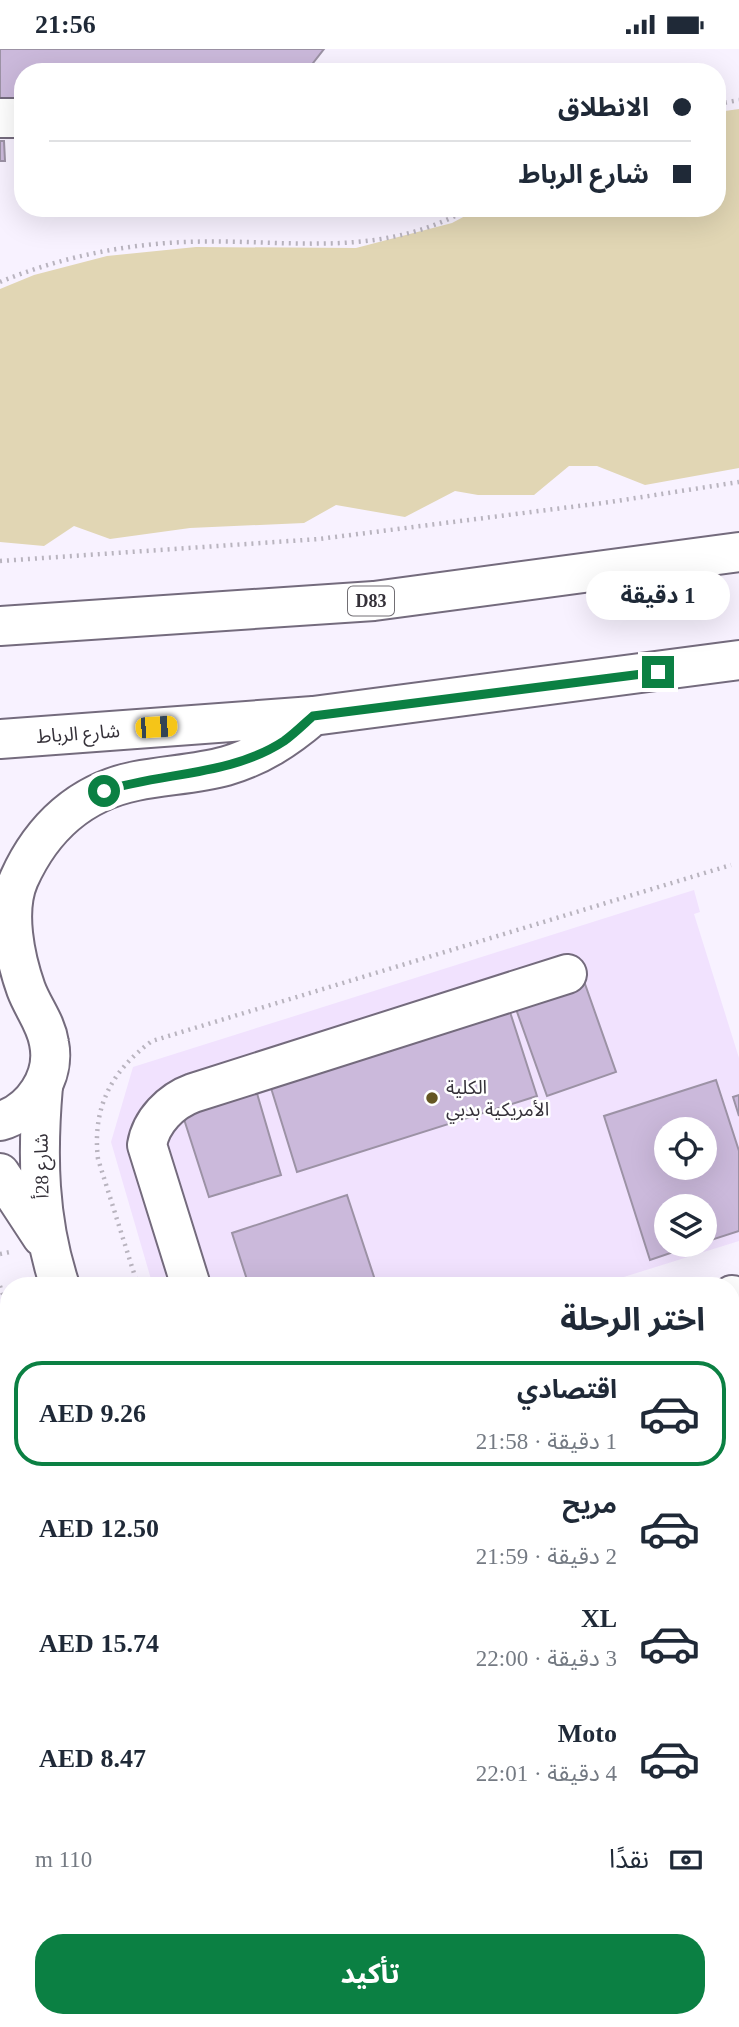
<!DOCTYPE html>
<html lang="ar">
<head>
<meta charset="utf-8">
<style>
  body { margin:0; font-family:"Times New Roman","Noto Sans Arabic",serif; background:#f2f2f3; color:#1f2937; direction:rtl; height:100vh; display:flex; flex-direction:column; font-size:26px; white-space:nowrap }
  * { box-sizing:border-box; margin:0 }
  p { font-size:23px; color:#747a83 }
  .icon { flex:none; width:38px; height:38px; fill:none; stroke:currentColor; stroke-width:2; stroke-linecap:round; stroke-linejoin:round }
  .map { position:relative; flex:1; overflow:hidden; direction:ltr }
  .details { position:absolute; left:0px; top:1228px; width:740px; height:751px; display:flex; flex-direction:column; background:#fff; border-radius:28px 28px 0 0; box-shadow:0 7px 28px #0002; direction:rtl }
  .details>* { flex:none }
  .guide { position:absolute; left:14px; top:14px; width:712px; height:154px; border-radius:28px; box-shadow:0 7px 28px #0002; direction:rtl; display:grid; align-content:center; height:154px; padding:0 35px; background:#fff }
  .tools { position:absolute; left:654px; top:1068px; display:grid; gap:14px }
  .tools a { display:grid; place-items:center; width:63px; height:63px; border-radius:50%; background:#fff; box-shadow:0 7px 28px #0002; font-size:35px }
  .end { position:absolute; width:32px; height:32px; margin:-16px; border:9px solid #0b8043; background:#fff; box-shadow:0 0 0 4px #fff }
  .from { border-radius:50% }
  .bubble { position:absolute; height:49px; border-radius:24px; background:#fff; box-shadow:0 7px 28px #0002; font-size:23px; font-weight:700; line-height:49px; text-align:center; direction:rtl }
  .car { position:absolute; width:21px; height:42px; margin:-21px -10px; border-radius:9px; box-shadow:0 0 5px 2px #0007; background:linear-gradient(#f5c518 24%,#345 0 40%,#f5c518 0 76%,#345 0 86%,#f5c518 0) }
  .guide b { display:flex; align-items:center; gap:24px; height:66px; font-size:26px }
  .guide b+b { border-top:2px solid #e0e1e3 }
  .guide i { width:18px; height:18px; background:#1f2937 }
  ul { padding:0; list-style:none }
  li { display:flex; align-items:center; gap:21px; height:105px; margin:0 14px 10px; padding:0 21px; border:4px solid transparent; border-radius:28px }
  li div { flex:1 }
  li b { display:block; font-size:26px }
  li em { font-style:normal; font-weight:700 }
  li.current { border-color:#0b8043 }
  li>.icon { width:63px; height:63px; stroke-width:1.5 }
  h2 { padding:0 35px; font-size:32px; line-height:84px }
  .pay { display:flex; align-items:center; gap:18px; height:77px; padding:0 35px; font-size:26px }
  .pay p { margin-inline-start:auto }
  .action { display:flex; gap:14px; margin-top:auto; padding:14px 35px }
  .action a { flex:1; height:80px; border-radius:28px; background:#0b8043; color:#fff; font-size:28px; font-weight:700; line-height:80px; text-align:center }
  .status { display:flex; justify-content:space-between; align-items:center; height:49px; padding:0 35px; background:#fff; direction:ltr }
  .status svg { height:19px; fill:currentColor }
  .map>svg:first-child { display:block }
</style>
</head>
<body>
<div class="status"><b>21:56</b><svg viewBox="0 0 49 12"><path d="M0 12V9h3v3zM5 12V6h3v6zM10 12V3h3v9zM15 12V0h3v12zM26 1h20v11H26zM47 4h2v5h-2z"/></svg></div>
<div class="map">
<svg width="739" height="1978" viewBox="0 0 739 1978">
  <rect width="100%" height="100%" fill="#f8f2ff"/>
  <!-- built -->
  <path fill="#f1e2fe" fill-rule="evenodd" d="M694 841 700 863 694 865 739 1009V1192L595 1237H153L111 1093 133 1018ZM667 1080H705V1118H667ZM667 1157H705V1195H667Z
    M0 1250 9 1277V1970L200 1971 177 1978H0Z
    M732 1250 739 1278V1598L732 1600Z"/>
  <!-- green -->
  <path fill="#e1d6b4" d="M739 60V419L645 436 597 417H569L534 446H478L455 442 405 468 336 456 304 474 190 479 110 490 74 477 44 497 0 493V240L34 226 107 207 196 198 356 199 452 174 480 159H718V63Z"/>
  <!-- building -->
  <path fill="#cbb9db" stroke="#9c92a5" stroke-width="2" fill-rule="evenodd" d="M0 0H324L306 23H23V53L0 51Z
    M0 92H4L5 112H0Z
    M585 935 616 1023 547 1047 516 960Z
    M510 963 537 1047 297 1123 271 1039Z
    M716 1031 739 1102V1182L705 1193V1157H667V1195H697L650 1211 604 1067ZM667 1080H705V1118H667Z
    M256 1041 281 1126 209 1148 182 1064Z
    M739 1046V1067L733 1048Z
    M347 1146 377 1237H249L232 1184Z
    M9 1338V1376L0 1379V1341Z
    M739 1639V1716L732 1718V1641Z
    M9 1702V1932L0 1935V1705Z"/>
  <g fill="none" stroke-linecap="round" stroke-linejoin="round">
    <defs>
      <path id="minor" d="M0 69H17
        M43 1037C37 1106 38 1171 60 1237
        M0 1124 42 1188
        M191 1237 147 1096C151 1072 171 1052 193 1044L567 925
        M732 1246 739 1251
        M0 1551 9 1548
        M732 1861 739 1859
        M732 1947 739 1973
        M296 1970 298 1978
        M655 1970 658 1978
        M396 1978 418 1970"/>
      <path id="highway" d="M0 577 374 552 739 503
        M0 690 313 667 739 611
        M0 1072C32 1063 56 1028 49 994 46 974 33 959 26 940 15 909 5 862 19 830 42 779 81 743 136 732 166 726 197 725 226 717 260 707 286 690 313 667"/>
    </defs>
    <!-- minor casing -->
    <use href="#minor" stroke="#746b7d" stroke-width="42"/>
    <!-- highway casing -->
    <use href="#highway" stroke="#746b7d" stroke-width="42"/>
    <!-- path -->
    <path stroke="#b9b4bf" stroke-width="4.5" stroke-dasharray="2 5" stroke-linecap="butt" d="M718 55 739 51
      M0 233C58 209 124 195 187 193 286 189 378 212 470 159
      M0 512 319 490 610 453 739 433
      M0 1205 10 1203
      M0 1237 9 1263
      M138 1237 98 1110C92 1059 111 1022 152 992L731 816
      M224 1970 226 1978
      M187 1978 209 1970"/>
    <!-- minor -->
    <use href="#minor" stroke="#fff" stroke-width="38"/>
    <!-- highway -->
    <use href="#highway" stroke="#fff" stroke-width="38"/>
  </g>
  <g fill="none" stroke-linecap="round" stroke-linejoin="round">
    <!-- route -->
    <path stroke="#0b8043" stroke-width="9" d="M104 742C163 723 231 727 284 692 294 685 304 675 313 667L658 623"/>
  </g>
  <!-- markers -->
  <circle fill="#655623" stroke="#fff" stroke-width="2.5" cx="432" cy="1049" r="7"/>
  <g text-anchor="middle" stroke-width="5" stroke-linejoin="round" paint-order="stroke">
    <!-- shield labels -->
    <rect fill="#fff" stroke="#726f74" stroke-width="2" x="348" y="537.5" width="46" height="29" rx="5"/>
    <g font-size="18" font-weight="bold" fill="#353139">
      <text x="371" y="558">D83</text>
    </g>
    <!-- street labels -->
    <g font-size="19" fill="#353139" stroke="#fff">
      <text transform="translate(78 684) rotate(-4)" y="7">شارع الرباط</text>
      <text transform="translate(41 1117) rotate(-91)" y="7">شارع 28أ</text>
    </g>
    <!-- poi labels -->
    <g font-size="19" fill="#353139" stroke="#fff" text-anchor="start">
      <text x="446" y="1045">الكلية<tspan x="446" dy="22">الأمريكية بدبي</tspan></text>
    </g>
  </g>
</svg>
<div class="tools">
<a><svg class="icon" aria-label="locate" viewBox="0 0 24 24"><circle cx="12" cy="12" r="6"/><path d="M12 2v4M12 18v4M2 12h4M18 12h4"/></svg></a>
<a><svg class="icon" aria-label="layers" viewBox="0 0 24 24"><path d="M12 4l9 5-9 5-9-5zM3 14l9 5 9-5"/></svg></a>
</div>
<i class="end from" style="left:104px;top:742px"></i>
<i class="end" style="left:658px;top:623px"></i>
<div class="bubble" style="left:586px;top:522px;width:144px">1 دقيقة</div>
<i class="car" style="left:156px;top:678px;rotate:86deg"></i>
<div class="guide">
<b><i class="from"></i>الانطلاق</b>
<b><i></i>شارع الرباط</b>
</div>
<section class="details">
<h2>اختر الرحلة</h2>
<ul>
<li class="current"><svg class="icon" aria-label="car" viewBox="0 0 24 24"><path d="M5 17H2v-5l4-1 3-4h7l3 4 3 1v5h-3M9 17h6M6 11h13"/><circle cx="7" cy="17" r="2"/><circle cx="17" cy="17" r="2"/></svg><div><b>اقتصادي</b><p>1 دقيقة · 21:58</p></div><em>AED 9.26</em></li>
<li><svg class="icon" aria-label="car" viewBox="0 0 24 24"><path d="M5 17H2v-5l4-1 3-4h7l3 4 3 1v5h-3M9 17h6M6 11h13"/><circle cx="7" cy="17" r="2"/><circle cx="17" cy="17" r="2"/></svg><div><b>مريح</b><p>2 دقيقة · 21:59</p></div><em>AED 12.50</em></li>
<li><svg class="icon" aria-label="car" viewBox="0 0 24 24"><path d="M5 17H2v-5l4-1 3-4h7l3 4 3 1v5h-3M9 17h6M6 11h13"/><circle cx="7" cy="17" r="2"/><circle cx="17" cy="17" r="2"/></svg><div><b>XL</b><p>3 دقيقة · 22:00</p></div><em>AED 15.74</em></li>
<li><svg class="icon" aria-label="car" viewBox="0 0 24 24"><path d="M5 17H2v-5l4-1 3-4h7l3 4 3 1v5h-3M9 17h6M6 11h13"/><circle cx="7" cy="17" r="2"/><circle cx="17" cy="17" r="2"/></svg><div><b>Moto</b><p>4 دقيقة · 22:01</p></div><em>AED 8.47</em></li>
</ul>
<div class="pay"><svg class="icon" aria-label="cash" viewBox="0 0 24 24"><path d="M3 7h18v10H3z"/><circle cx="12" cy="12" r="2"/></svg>نقدًا<p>110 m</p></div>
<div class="action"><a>تأكيد</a></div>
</section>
</div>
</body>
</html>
